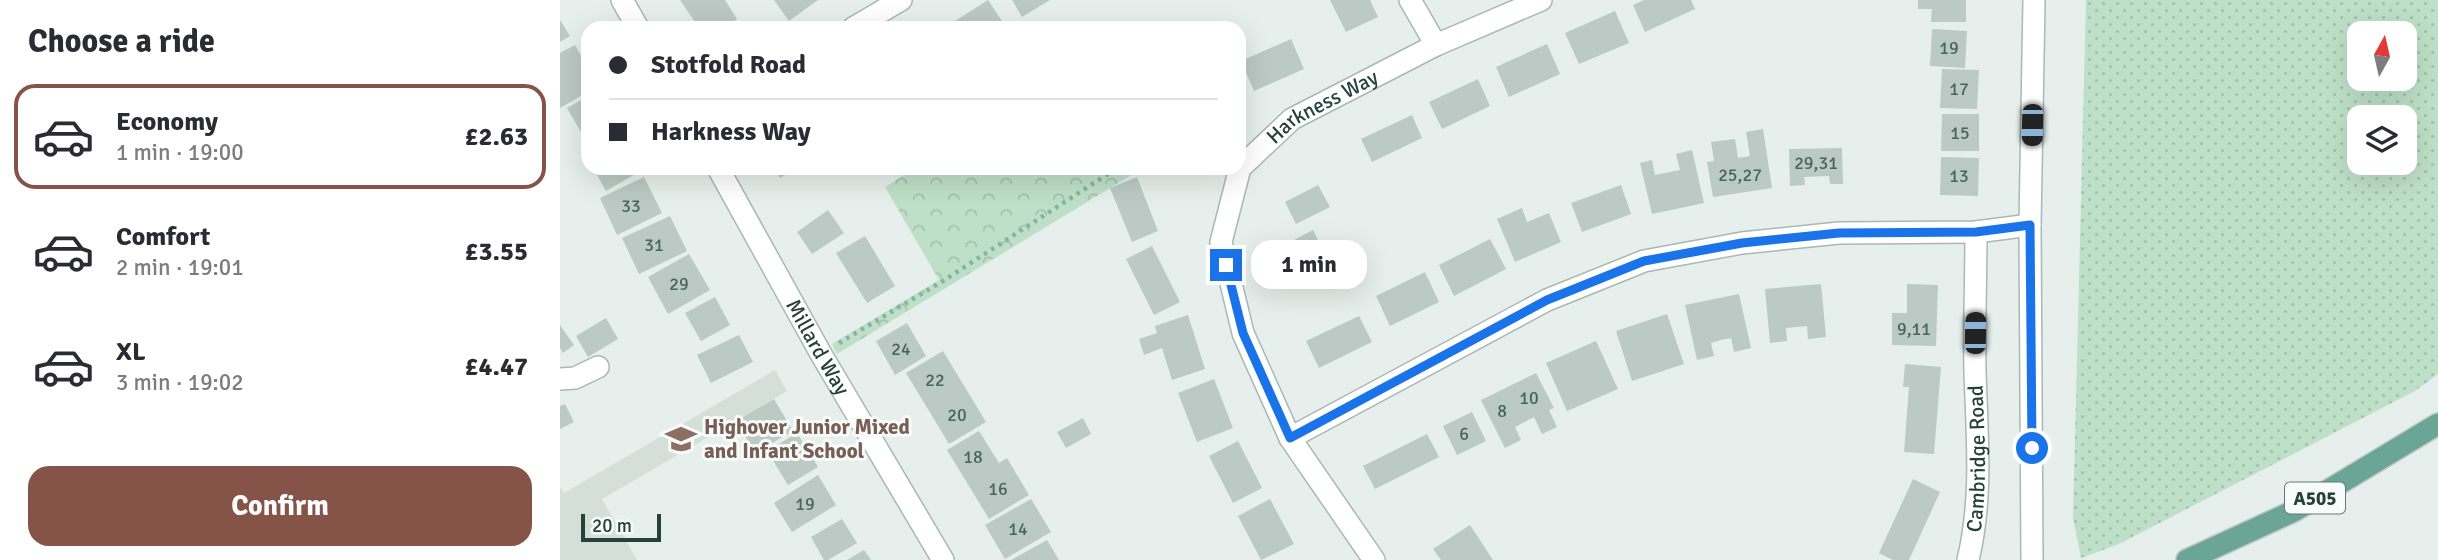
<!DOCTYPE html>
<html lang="en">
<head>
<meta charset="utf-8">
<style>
  body { margin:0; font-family:Signika,sans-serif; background:#f7f7f7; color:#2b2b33; height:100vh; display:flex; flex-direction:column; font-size:26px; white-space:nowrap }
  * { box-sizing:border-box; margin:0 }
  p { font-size:23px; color:#7c7c81 }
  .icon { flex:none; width:38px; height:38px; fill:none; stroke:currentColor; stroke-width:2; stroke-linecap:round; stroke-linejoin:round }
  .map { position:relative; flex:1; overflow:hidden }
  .side { display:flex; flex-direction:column; background:#fff; width:560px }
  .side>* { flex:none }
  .hud { position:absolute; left:21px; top:21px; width:665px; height:154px; border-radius:21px; box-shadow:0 7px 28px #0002; display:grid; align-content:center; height:154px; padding:0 28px; background:#fff }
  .needle { width:46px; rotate:8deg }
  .buttons { position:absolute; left:1787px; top:21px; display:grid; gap:14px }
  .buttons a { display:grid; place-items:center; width:70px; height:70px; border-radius:14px; background:#fff; box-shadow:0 7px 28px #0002; font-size:35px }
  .scale { position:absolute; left:21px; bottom:18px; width:80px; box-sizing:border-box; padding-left:7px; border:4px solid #24423a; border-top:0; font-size:19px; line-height:24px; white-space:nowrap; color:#24423a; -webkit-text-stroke:5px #f7fbf9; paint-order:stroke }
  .end { position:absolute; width:32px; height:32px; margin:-16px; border:9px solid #1a73e8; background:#fff; box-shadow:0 0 0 4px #fff }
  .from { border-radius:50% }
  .bubble { position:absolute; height:49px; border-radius:21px; background:#fff; box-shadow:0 7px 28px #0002; font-size:23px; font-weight:700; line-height:49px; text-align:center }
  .car { position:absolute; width:21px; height:42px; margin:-21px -10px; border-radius:9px; box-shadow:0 0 5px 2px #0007; background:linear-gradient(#222 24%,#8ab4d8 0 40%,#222 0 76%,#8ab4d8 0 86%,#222 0) }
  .hud b { display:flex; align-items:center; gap:24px; height:66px; font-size:26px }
  .hud b+b { border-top:2px solid #e1e1e2 }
  .hud i { width:18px; height:18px; background:#2b2b33 }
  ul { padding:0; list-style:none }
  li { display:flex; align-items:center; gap:21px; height:105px; margin:0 14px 10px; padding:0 14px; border:4px solid transparent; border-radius:21px }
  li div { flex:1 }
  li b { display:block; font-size:26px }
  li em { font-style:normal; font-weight:700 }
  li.active { border-color:#855347 }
  li>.icon { width:63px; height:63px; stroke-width:1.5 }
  h2 { padding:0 28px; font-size:32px; line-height:84px }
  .button { display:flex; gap:14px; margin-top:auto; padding:14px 28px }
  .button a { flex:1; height:80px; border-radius:21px; background:#855347; color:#fff; font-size:28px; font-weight:700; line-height:80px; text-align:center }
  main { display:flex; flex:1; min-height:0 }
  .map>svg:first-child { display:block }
</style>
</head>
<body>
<main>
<section class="side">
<h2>Choose a ride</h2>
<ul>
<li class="active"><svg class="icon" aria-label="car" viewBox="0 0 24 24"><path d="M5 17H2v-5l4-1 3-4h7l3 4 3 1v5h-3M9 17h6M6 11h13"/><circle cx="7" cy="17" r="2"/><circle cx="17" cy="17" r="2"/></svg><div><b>Economy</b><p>1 min · 19:00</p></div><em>£2.63</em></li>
<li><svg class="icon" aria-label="car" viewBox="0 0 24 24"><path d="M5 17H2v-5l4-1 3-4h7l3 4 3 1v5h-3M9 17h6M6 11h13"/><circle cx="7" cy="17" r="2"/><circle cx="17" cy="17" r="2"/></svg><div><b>Comfort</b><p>2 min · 19:01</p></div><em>£3.55</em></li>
<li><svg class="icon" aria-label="car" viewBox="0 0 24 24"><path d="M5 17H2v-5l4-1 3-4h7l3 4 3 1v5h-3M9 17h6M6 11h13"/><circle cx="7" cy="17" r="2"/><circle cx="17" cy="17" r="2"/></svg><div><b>XL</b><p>3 min · 19:02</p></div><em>£4.47</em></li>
</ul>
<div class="button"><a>Confirm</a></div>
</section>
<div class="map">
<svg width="1878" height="560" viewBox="0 0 1878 560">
  <defs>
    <pattern id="grass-dots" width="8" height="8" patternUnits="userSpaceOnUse" patternTransform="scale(1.75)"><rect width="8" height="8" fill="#bfe0c8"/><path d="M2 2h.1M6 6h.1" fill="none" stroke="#a4c1ad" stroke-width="1.8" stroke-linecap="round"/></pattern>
    <pattern id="forest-crowns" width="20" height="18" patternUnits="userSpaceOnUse" patternTransform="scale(1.75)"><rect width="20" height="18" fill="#bfe0c8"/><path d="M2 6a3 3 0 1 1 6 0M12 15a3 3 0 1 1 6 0" fill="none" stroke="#a4c1ad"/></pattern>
  </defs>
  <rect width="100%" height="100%" fill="#e6efeb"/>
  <!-- built -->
  <path fill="#d4dfda" d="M215 370 227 391 42 499 77 560H0V487L4 493Z"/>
  <!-- grass -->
  <path fill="url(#grass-dots)" fill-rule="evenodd" d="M1526 0H1878V374L1855 391 1559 544 1521 558 1513 518ZM1799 33H1844V79H1799ZM1799 117H1844V163H1799Z"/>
  <!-- forest -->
  <path fill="url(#forest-crowns)" d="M355 168H583L277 354 272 344 379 280 325 187Z"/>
  <!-- building -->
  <path fill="#bbcac4" d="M120 0H165L177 19 164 28H139Z
    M214 0H258L229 21Z
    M428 0 444 24 438 28H384Z
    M452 0H490L462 17Z
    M770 0H810L818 17 786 32Z
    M1084 0H1131L1135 9 1085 32 1073 5Z
    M1358 0H1406V22H1371L1372 9H1358Z
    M1055 11 1069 43 1019 64 1005 33Z
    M0 20 10 36 0 42Z
    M1372 29 1407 31 1405 68 1370 66Z
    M731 39 744 69 694 91 681 61Z
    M987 44 1000 74 949 97 936 67Z
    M15 45 28 68V92L0 108V53Z
    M1382 69 1419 70 1417 109 1380 108Z
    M918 79 930 106 882 129 869 102Z
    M28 96V144L7 108Z
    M1382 114H1419V151H1381Z
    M852 115 862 138 812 162 801 139Z
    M1203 129 1212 188 1153 197 1147 162 1154 161 1151 142 1175 139 1178 158 1190 156 1186 132Z
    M1282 148 1283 184H1270L1269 176 1244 177 1245 185 1230 186 1229 149Z
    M1132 150 1144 203 1092 214 1080 163 1092 160 1095 175 1120 170 1116 154Z
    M1381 157 1419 158 1418 196 1380 195Z
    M33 168H77L79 172 46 191Z
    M214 168H238L220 178Z
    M84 177 102 213 57 235 40 198Z
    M577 177 598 231 572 242 550 188Z
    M758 185 770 207 736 224 725 202Z
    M1061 185 1071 214 1022 232 1011 203Z
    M962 208 967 222 989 213 1001 242 955 262 937 219Z
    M268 210 284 233 252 254 237 232Z
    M110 216 127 251 79 274 62 238Z
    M753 230 764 252 732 268 721 247Z
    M305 236 335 286 307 303 276 253Z
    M930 239 946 269 894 296 879 265Z
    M592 246 620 302 594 315 566 259Z
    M129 254 150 290 108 314 88 277Z
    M865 272 879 302 830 326 816 296Z
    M1261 284 1266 337 1248 339 1247 326 1237 327 1226 328 1227 341 1210 343 1205 289Z
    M1347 284 1378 285 1376 346 1332 345V313H1347Z
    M1179 294 1191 348 1174 352 1171 338 1161 340 1151 343 1154 356 1137 360 1125 305Z
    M155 297 170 325 141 341 125 313Z
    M1107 314 1124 364 1072 381 1056 331Z
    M628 315 645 369 612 380 602 348 584 355 579 339 597 333 595 326Z
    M799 316 812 342 759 368 746 341Z
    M46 318 58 339 28 357 16 336Z
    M347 323 366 356 335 375 316 341Z
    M0 325 14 345 3 353 0 348Z
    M179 335 193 362 151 383 137 355Z
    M1036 341 1058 389 1007 411 986 363Z
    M383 351 426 422 389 444 346 373Z
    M1345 364 1381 367 1374 454 1344 452 1349 387H1343Z
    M976 373 994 408 989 410 997 427 982 434 974 417 955 427 961 440 945 448 921 400Z
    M654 379 673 428 637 442 618 393Z
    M214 399 233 431 195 453 176 421Z
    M5 404 14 422 0 429V406Z
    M912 412 926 441 897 455 883 426Z
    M523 418 531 434 506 448 497 432Z
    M419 431 439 463 447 458 469 495 429 519 387 450Z
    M237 433 258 467 228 485 207 451Z
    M867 434 879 457 815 489 803 466Z
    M678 441 702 488 673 503 649 456Z
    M258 475 276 505 232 532 214 503Z
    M1353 479 1380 492 1349 560H1333L1319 553Z
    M471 499 491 532 445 559 425 525Z
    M710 499 734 544 701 560 678 516Z
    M282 519 297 543 268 560H264L251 537Z
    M910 525 933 560H881L873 549Z
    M487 540 499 560H451Z
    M304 550 311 560H287Z"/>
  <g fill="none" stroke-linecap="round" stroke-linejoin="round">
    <defs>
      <g id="minor">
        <path d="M62 0 78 28"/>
        <path d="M850 0 876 45"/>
        <path d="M293 28 341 0"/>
        <path id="s1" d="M158 168 261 354 383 560"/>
        <path d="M0 379 15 378 38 367"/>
        <path d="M730 438 987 300 1084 261 1182 243 1279 233 1416 232 1470 225"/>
        <path id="s2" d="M814 560 730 438 683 333 661 242 680 168 732 119 876 45 981 0"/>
        <path id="s3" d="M1408 560C1423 498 1417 435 1415 372 1414 326 1416 279 1416 232"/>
        <path d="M1472 560 1470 225 1474 0"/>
      </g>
      <path id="major" d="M1627 560 1734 511 1878 424"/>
    </defs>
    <!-- minor casing -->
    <use href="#minor" stroke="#a8b8b2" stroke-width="24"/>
    <!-- major casing -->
    <use href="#major" stroke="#c2cac8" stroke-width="24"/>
    <!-- path -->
    <path stroke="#86b3a5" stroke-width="4.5" stroke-dasharray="3.5 5" stroke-linecap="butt" d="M279 343 383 281 557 168"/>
    <!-- minor -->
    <use href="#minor" stroke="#fff" stroke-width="21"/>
    <!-- major -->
    <use href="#major" stroke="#6aa596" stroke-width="21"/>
  </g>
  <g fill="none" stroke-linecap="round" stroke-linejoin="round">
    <!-- route -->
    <path stroke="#1a73e8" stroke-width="9" d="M666 265 683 333 730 438 987 300 1084 261 1182 243 1279 233 1416 232 1470 225 1472 448"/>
  </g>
  <!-- icons -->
  <defs>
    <symbol id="school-bare" viewBox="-9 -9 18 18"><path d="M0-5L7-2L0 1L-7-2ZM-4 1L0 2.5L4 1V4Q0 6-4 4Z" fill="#8d6e63" stroke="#f7fbf9" stroke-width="2.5" paint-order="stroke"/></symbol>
  </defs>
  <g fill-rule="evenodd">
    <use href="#school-bare" x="99" y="417" width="44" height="44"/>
  </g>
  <g text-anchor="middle" stroke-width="6" stroke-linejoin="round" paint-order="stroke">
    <!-- number labels -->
    <g font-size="18" fill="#4a645c">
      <text x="1389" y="54">19</text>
      <text x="1399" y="95">17</text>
      <text x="1400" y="139">15</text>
      <text x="1256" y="169">29,31</text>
      <text x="1180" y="181">25,27</text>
      <text x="1399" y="182">13</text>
      <text x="71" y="212">33</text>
      <text x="94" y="251">31</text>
      <text x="119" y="290">29</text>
      <text x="1354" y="335">9,11</text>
      <text x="341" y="355">24</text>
      <text x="375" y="386">22</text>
      <text x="969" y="404">10</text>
      <text x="942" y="417">8</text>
      <text x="397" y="421">20</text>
      <text x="904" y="440">6</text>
      <text x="413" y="463">18</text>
      <text x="438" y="495">16</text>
      <text x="245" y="510">19</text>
      <text x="458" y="535">14</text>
    </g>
    <!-- shield labels -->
    <rect fill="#f7fbf9" stroke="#637a73" stroke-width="2" x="1725" y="482.5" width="60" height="31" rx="5"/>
    <g font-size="19" font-weight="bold" fill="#24423a">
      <text x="1755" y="505">A505</text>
    </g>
    <!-- street labels -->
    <g font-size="21" fill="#24423a" stroke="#f7fbf9">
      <text dy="7" stroke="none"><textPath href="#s2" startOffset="537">Harkness Way</textPath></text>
      <text dy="7" stroke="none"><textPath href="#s1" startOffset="205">Millard Way</textPath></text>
      <text dy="7" stroke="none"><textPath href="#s3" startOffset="102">Cambridge Road</textPath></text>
    </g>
    <!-- education labels -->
    <g font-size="21" font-weight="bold" fill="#785e54" stroke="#f7fbf9" text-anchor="start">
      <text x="144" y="434">Highover Junior Mixed<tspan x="144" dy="24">and Infant School</tspan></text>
    </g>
  </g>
</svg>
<div class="buttons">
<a><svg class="needle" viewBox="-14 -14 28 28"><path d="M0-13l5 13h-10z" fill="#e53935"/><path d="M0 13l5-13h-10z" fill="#7c7c81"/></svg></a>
<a><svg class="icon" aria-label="layers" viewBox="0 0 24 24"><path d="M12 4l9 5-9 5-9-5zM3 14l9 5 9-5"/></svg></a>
</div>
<div class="scale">20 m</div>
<i class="end from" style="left:1472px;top:448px"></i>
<i class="end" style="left:666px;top:265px"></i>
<div class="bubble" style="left:691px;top:240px;width:116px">1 min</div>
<i class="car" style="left:1472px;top:125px;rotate:181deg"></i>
<i class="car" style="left:1415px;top:333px;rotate:1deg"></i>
<div class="hud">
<b><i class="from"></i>Stotfold Road</b>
<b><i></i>Harkness Way</b>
</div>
</div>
</main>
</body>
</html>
